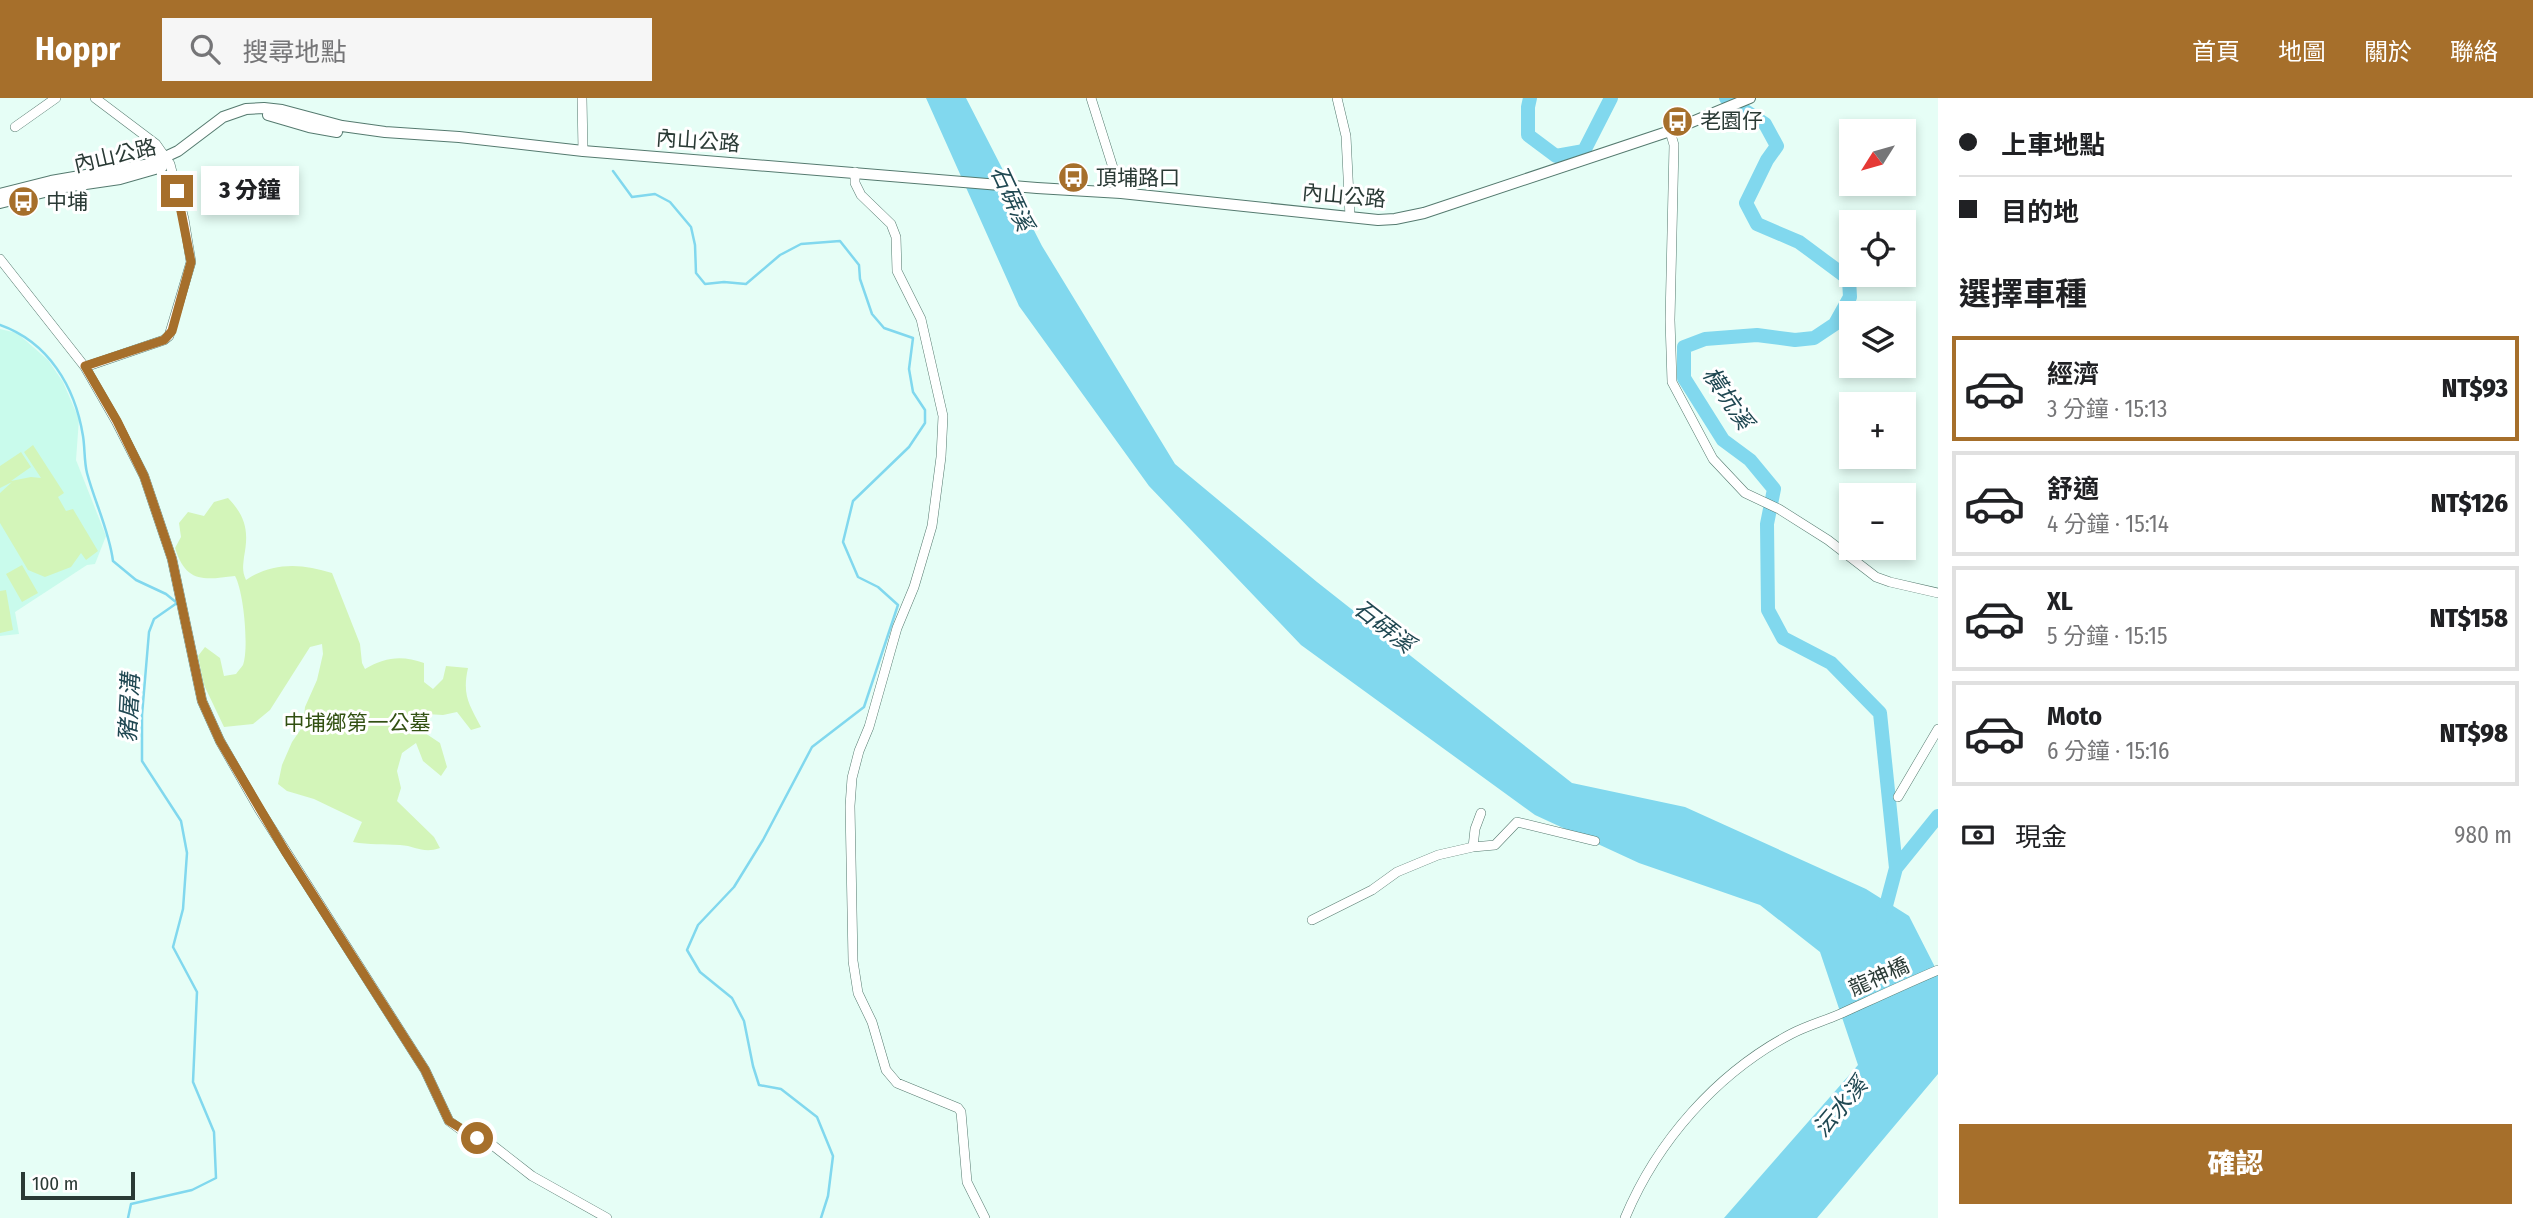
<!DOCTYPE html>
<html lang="zh-TW">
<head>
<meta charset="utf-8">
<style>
  body { margin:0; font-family:"Fira Sans Condensed","Noto Sans TC",sans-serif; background:#f6f6f6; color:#202124; height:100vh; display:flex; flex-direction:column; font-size:26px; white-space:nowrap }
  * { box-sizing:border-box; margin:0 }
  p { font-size:23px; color:#757577 }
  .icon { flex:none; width:38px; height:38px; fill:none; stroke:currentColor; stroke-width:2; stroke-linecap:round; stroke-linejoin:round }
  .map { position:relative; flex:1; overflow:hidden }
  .details { display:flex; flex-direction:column; background:#fff; width:595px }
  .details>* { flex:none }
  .hud { display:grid; align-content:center; height:154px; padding:0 21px; background:#fff }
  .needle { width:46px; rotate:233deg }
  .tools { position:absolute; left:1839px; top:21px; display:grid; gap:14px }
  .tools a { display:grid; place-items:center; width:77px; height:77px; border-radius:0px; background:#fff; box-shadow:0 4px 10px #0003; font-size:35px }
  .scale { position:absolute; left:21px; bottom:18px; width:114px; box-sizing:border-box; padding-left:7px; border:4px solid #2a3a35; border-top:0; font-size:19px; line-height:24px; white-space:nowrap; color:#2a3a35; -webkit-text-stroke:5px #fff; paint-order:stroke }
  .end { position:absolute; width:32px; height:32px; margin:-16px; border:9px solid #a66f2b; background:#fff; box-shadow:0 0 0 4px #fff }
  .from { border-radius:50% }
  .bubble { position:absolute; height:49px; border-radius:0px; background:#fff; box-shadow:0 4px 10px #0003; font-size:23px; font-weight:800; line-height:49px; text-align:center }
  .hud b { display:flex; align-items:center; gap:24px; height:66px; font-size:26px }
  .hud b+b { border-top:2px solid #e0e0e0 }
  .hud i { width:18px; height:18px; background:#202124 }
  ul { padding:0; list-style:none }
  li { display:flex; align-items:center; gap:21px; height:105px; margin:0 14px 10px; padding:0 7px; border:4px solid #e0e0e0; border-radius:0px }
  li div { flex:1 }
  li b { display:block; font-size:26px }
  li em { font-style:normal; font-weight:800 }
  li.active { border-color:#a66f2b }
  li>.icon { width:63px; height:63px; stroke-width:1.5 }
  h2 { padding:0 21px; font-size:32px; line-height:84px }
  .pay { display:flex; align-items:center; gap:18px; height:77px; padding:0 21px; font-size:26px }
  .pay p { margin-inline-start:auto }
  .cta { display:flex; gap:14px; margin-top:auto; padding:14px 21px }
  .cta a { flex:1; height:80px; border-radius:0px; background:#a66f2b; color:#fff; font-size:28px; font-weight:800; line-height:80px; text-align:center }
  header { display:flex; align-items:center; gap:42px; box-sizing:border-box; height:98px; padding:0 35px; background:#a66f2b; color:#fff }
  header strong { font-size:33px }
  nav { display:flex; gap:38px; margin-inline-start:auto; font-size:24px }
  .search { width:490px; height:63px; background:#f6f6f6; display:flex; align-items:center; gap:18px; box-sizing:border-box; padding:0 24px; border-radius:0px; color:#757577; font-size:26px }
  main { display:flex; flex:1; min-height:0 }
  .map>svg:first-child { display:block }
</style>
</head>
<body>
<header>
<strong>Hoppr</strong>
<div class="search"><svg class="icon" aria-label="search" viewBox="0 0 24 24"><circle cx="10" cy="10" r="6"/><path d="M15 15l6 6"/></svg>搜尋地點</div>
<nav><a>首頁</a><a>地圖</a><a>關於</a><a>聯絡</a></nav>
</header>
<main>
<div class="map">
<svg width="1938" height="1120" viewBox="0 0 1938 1120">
  <rect width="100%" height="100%" fill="#e6fef6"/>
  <!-- built -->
  <path fill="#c9fbec" d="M0 231 17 235 48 262 63 284 79 321 76 362 106 438 95 466 87 467 15 514 19 536 0 538Z"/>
  <!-- green -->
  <path fill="#d3f5b9" d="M33 347 64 395 58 399 66 413 73 411 98 453 86 462 81 455 71 469 45 479 28 472 0 425V395L12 384 0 390V368L21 354 31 369 11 383 31 379 41 380 24 354Z
    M228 400C246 419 249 433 244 459 243 469 242 473 246 482 272 464 302 465 332 475L360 546 362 565 365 571C385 559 402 557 424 565V584L433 591 443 581 446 568 468 570C462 597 469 606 481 629L471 632 457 614 443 617 426 616 419 631 440 645 447 669 441 678 423 663 416 645 402 655 397 673 401 690 397 703 434 739 440 750C423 756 416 748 400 747 384 746 369 747 353 744L362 724 314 701 287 693 278 686 282 667 292 644 303 628 305 609 317 582 323 556 322 546 310 549 270 612 253 626 224 629 204 587 198 558 205 549 220 560 224 578 236 576C238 573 241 570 243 567 249 551 244 494 235 478 203 482 186 485 175 450L181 439 179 425 188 414 204 418 214 404Z
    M22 467 38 495 22 504 6 476Z
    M6 492 13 532 0 535V493Z"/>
  <!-- water -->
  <path fill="#81d8ee" d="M926 0H966L1042 148 1175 366 1317 484 1572 685 1685 709 1866 791 1909 818 1938 875V976L1817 1120H1724L1858 967 1820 854 1760 807 1639 765 1535 717 1301 547 1149 388 1019 208Z"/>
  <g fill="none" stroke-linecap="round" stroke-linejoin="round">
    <!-- stream -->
    <path stroke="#81d8ee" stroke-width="2.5" d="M613 73 632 99 655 96 670 104 691 129 695 147 696 175 705 186 724 184 746 186 780 157 801 146 840 143 859 167 860 181 872 216 884 230 913 240 909 271 913 294 925 312V325L909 349 853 403 843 444 858 479 878 489 898 507 864 609 812 649 763 742 734 789 698 827 687 852 700 874 732 900 744 923 753 968 759 987 781 991 817 1019 833 1058 828 1098 821 1120
      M0 227C48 244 75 288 83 338 85 350 84 363 87 375 95 405 109 432 113 463L136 482 166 496 177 505 154 521 149 534 142 617V663L181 723 187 755 183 811 173 849 197 894 193 984 214 1034 216 1080 192 1092 131 1106 128 1120"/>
    <!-- river -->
    <path stroke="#81d8ee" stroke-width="14" d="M1530 0 1528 9V37L1556 58 1584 53 1611 0
      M1726 0 1765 26 1777 48 1767 62 1746 105 1757 126 1799 144 1849 181 1850 199 1835 226 1814 240 1795 242 1757 237 1705 241 1684 249V280L1723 342 1750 362 1774 391 1767 426 1768 512 1783 540 1831 565 1880 615 1896 770 1883 819
      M1896 770 1938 718"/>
    <defs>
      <path id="minor" d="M582 0 583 53
        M1091 0 1121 95
        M1337 0 1346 38 1350 119
        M15 29 56 0
        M1670 33 1674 47 1670 222 1672 284 1713 361 1745 395 1779 411 1828 442 1876 479 1890 484 1938 495
        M855 74V85L861 97 891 126 896 139 897 173 921 221 943 318 941 359 932 428 914 489 897 530 869 629 859 653 852 680 850 708 853 863 858 895 872 924 886 972 897 985 958 1010 961 1014 967 1084 985 1120
        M0 161 85 269 116 323 144 378 172 461 202 603 220 643 259 711 425 972 449 1023 464 1034 491 1046 532 1078 607 1120
        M85 269 164 242 169 238 191 164 184 121 170 66 156 46 95 0
        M1898 699 1938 631
        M1473 749 1475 731 1481 715
        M1312 822 1372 792 1397 774 1438 757 1473 749 1495 747 1517 724 1595 743
        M1625 1120C1657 1043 1717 975 1791 936 1806 928 1824 923 1840 916 1873 901 1905 886 1938 872"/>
      <path id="major" d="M268 17 309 29 337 34
        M0 96 51 83 150 66 178 53 223 19 246 11 264 10 282 12 342 28 385 34 459 39 583 53 1037 90 1121 95 1378 122 1395 121 1424 115 1670 33 1750 0
        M0 105 65 89 120 81 162 69"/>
    </defs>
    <!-- minor casing -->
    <use href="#minor" stroke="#557a6f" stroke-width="10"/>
    <!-- major casing -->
    <use href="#major" stroke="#557a6f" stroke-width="12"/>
    <!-- minor -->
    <use href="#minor" stroke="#fff" stroke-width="9"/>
    <!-- major -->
    <use href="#major" stroke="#fff" stroke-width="10"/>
  </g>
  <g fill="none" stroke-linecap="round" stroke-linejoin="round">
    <!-- route -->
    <path stroke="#a66f2b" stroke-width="9" d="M177 93 191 164 172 233 164 242 85 268 117 323 144 378 172 461 202 603 220 643 285 753 425 972 449 1023 477 1040"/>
  </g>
  <!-- icons -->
  <defs>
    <symbol id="bus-disc" viewBox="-11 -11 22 22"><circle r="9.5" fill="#a66f2b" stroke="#fff"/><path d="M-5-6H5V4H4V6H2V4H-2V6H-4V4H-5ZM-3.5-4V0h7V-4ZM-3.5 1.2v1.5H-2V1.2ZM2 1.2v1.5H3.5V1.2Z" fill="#fff"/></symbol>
  </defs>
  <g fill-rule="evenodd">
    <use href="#bus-disc" x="1660" y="6" width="35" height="35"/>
    <use href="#bus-disc" x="1056" y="62" width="35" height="35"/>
    <use href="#bus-disc" x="6" y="86" width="35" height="35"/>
  </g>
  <g text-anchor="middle" stroke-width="6" stroke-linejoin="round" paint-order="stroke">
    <!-- poi labels -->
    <g font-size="21" fill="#2a3a35" stroke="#fff" text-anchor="start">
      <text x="1700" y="30">老園仔</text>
      <text x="1096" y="87">頂埔路口</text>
      <text x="46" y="111">中埔</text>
    </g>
    <!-- street labels -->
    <g font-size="21" fill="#2a3a35" stroke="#fff">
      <text transform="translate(698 43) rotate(4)" y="7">內山公路</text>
      <text transform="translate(115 58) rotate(-13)" y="7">內山公路</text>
      <text transform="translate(1344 98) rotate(5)" y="7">內山公路</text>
      <text transform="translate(1879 879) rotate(-24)" y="7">龍神橋</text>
    </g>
    <!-- park labels -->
    <g font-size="21" fill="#325012" stroke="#fff">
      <text x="357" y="632">中埔鄉第一公墓</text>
    </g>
    <!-- water labels -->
    <g font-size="23" font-style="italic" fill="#204852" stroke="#fff">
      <text transform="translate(1012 100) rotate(65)" y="8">石硦溪</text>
      <text transform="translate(1728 300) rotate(56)" y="8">橫坑溪</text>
      <text transform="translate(1384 528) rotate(38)" y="8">石硦溪</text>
      <text transform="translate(129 610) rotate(-87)" y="8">豬屠溝</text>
      <text transform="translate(1840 1009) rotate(-50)" y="8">沄水溪</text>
    </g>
  </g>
</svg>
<div class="tools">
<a><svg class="needle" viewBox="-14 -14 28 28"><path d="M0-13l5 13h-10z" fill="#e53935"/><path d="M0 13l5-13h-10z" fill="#757577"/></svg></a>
<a><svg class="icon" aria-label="locate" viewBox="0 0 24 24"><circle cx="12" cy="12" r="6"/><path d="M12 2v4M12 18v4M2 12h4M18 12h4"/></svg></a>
<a><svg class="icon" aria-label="layers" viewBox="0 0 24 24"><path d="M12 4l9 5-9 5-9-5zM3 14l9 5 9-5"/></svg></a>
<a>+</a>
<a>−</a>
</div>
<div class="scale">100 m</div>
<i class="end from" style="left:477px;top:1040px"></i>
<i class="end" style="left:177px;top:93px"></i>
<div class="bubble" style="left:201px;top:68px;width:98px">3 分鐘</div>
</div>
<section class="details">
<div class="hud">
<b><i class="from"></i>上車地點</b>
<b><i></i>目的地</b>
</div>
<h2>選擇車種</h2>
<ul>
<li class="active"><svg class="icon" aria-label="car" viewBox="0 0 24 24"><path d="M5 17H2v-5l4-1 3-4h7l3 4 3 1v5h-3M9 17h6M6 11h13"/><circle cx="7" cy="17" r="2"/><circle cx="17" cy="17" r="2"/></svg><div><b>經濟</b><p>3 分鐘 · 15:13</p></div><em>NT$93</em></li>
<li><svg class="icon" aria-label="car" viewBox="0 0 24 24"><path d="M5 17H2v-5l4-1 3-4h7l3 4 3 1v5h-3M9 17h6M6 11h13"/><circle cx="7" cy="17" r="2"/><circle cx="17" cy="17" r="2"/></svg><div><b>舒適</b><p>4 分鐘 · 15:14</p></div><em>NT$126</em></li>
<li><svg class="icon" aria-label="car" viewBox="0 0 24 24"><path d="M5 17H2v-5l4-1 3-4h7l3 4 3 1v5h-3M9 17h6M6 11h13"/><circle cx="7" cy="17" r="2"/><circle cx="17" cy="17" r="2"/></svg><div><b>XL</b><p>5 分鐘 · 15:15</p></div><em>NT$158</em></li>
<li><svg class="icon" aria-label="car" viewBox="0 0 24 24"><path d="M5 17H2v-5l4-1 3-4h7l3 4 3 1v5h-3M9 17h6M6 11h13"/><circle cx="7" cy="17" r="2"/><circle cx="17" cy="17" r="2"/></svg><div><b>Moto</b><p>6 分鐘 · 15:16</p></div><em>NT$98</em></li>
</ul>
<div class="pay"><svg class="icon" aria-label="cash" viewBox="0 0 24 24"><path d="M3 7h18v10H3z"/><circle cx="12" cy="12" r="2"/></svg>現金<p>980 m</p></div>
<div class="cta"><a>確認</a></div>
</section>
</main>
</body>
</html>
